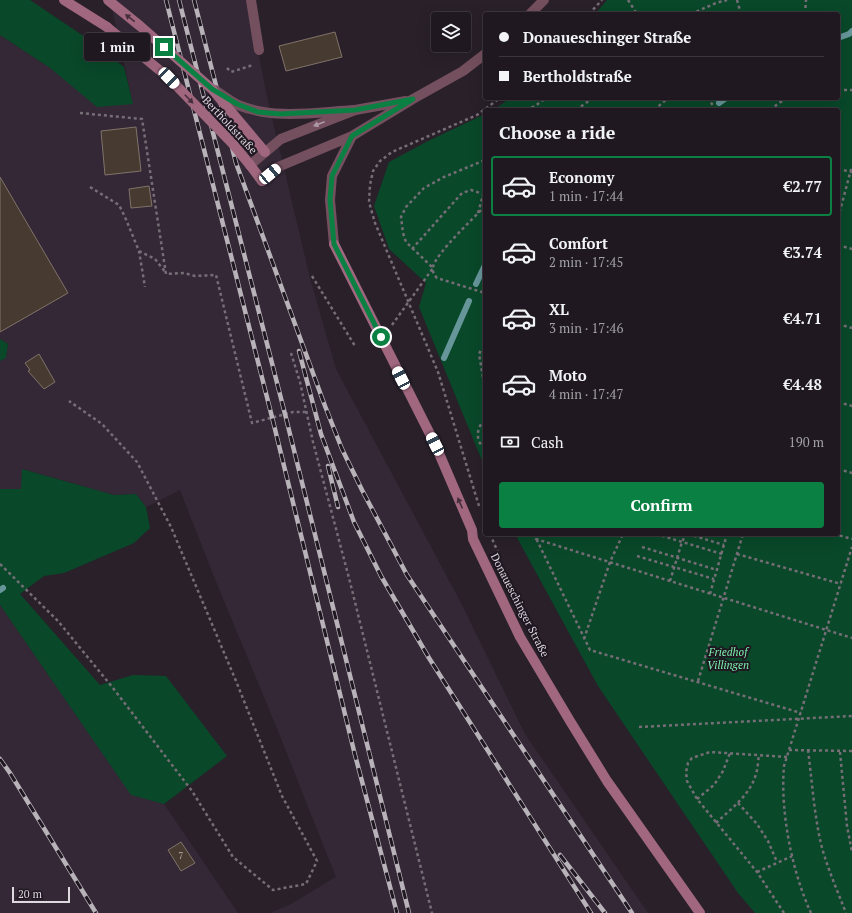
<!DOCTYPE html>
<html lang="en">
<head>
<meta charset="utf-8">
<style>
  body { margin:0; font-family:"PT Serif",serif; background:#2c252d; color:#f1f3f6; height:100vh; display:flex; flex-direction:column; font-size:15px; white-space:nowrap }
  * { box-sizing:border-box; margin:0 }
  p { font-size:13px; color:#a1a0a5 }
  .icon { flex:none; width:22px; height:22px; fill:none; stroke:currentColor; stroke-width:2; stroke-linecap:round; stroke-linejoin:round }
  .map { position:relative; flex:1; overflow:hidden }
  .drawer { position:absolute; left:483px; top:108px; width:357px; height:428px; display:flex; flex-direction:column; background:#1f1820; border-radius:4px; box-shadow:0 4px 16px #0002,0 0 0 1px #3c373e }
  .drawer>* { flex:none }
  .top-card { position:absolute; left:483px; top:12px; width:357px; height:88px; border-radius:4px; box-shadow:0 4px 16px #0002,0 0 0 1px #3c373e; display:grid; align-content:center; height:88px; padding:0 16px; background:#1f1820 }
  .controls { position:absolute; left:431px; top:12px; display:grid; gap:8px }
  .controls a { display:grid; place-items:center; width:40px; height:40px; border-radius:4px; background:#1f1820; box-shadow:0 4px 16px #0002,0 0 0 1px #3c373e; font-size:20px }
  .scale { position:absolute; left:12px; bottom:10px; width:58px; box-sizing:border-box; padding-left:4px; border:2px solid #ded8df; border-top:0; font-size:11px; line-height:14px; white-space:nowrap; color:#ded8df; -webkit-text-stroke:3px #1f1721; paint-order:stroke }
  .end { position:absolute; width:18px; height:18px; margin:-9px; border:5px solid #0b8043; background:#fff; box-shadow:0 0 0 2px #fff }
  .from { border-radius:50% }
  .bubble { position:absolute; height:28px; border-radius:4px; background:#1f1820; box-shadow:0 4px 16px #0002,0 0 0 1px #3c373e; font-size:13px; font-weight:700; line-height:28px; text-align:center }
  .car { position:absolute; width:12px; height:24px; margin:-12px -6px; border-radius:5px; box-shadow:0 0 3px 1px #0007; background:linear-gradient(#fff 24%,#345 0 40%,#fff 0 76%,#345 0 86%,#fff 0) }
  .top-card b { display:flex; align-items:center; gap:14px; height:38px; font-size:15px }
  .top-card b+b { border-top:1px solid #3c373e }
  .top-card i { width:10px; height:10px; background:#f1f3f6 }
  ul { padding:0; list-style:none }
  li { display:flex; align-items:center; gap:12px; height:60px; margin:0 8px 6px; padding:0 8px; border:2px solid transparent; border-radius:4px }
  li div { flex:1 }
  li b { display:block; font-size:15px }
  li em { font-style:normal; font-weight:700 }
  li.active { border-color:#0b8043 }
  li>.icon { width:36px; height:36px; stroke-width:1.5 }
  h2 { padding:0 16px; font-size:18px; line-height:48px }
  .pay { display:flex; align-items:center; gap:10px; height:44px; padding:0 16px; font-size:15px }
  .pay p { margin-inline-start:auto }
  .primary-button { display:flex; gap:8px; margin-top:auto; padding:8px 16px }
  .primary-button a { flex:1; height:46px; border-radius:4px; background:#0b8043; color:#fff; font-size:16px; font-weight:700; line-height:46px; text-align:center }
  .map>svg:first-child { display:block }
</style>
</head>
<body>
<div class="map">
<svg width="852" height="913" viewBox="0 0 852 913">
  <rect width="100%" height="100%" fill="#29202a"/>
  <!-- built -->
  <path fill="#342836" d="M110 0H248L267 97 310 278 336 369 461 603 525 734 648 913H270L291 904 336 877 276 726 215 579 180 490 146 507 136 494 114 495 23 469 22 489H0V361L6 358 8 344 0 339V35L50 68 133 104Z
    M0 605 131 794 164 804 238 913H0Z"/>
  <!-- green -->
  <path fill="#094829" d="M0 0H30L85 37 124 67 133 104 97 107 50 68 0 35Z
    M607 0H852V913H755L738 893 598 686 515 534H838V110H494L510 98H838V14H595Z
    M485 114V468L419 307 426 283 389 249 374 206 389 162 428 141Z
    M0 339 8 344 6 358 0 361Z
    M22 469 114 495 136 494 146 507 150 528 134 543 64 573 44 576 20 594 100 685 133 675 166 676 227 756 164 804 131 795 0 605V489H21Z"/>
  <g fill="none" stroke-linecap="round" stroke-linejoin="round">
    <!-- stream -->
    <path stroke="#66969a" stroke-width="6" d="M838 38 849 34 852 31
      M719 103 726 98
      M476 284 485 265
      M444 358 469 301
      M0 590 3 588"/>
  </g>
  <!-- building -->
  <path fill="#473b31" stroke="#807369" d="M335 32 342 57 286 71 279 46Z
    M136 127 141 171 105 175 101 131Z
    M0 177 68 293 0 332Z
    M149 186 152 206 131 208 129 189Z
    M39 354 55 382 44 389 28 371 30 370 25 363Z
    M181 842 195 863 181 871 168 850Z"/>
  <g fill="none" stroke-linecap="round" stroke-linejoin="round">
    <!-- path -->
    <path stroke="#766e77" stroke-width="2.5" stroke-dasharray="3 3" stroke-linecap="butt" d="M628 0 637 14
      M737 0 741 14
      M589 14 602 0
      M691 14 716 3 727 0
      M805 14 806 0
      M227 68 231 72 250 66 252 63
      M838 90H852
      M707 98 717 110
      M526 110 535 106 546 98
      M576 110 593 98
      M654 110 668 98
      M770 110 779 103 787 98
      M80 113 142 119 166 274 184 273 195 276 216 275 252 423 293 412H306
      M838 169 852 172
      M90 187 119 205 125 217 139 251 145 287
      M485 206C474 218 436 253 433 267 432 271 434 275 437 278L485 293
      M478 213 485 188
      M838 218 852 166
      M838 245 852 249
      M412 249 462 193 471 190 483 194
      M139 251 155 259 166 273
      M312 276 355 346
      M838 324 852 328
      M392 325 433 268 406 242 403 233 401 217 406 207 424 188 444 177 485 160
      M485 347 481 350 479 354 485 389
      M291 353 300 382 313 442 349 578 432 913
      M838 402 852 406
      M485 420C476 427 475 442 485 448
      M838 469 852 473
      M479 506 438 372 375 223 369 202 370 185 373 171 380 161 392 152 477 115 500 98
      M490 534 500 557
      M534 534 590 650 801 713
      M540 534 536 539 852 638
      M656 534 722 554
      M688 534 724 545
      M834 534 852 539
      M642 547 717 570
      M737 554 841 584
      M637 556 714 579
      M0 564 58 621 113 688 192 791 233 857 273 890 306 884 317 861 282 796 236 681 171 527 137 462 102 424 69 401
      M670 581 682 542 686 534
      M710 594 727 534
      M584 639 610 562 623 534
      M698 681 743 534
      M639 727 852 716
      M789 750 852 751
      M808 750C812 781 814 813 821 844 827 867 837 890 846 913
      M840 752 847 826 852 852
      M697 799 714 785 723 771 730 753
      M738 803 757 824 768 841 777 862
      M716 823C732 808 750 795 756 774 758 768 758 761 759 755
      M757 872 792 856
      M784 913 757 872 697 799 687 781 686 772 688 763 692 758 710 752 787 757
      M811 913C792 872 780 811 784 766L852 547"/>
    <!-- service -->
    <path stroke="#744f5e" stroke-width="10" d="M251 0 259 50"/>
    <!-- tertiary -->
    <path stroke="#744f5e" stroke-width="10" d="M530 14 544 0
      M250 165 281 139 355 110 406 101
      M262 181 278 167 352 136 413 99 463 71 485 54
      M334 244 330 200 332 176 352 136"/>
    <!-- secondary -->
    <path stroke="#a0677f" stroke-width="10" d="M64 0 107 27
      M250 165 262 181
      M334 244 435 444 472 530 473 539 520 637 570 721 607 781 700 913"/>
    <defs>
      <path id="rail" d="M166 0 272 417 355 755 397 913
        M179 0 285 414 409 913
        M194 0 236 163 325 406 342 449 362 490 407 575 632 913
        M299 351 321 434 354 522 381 576 429 658 591 913
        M328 466 338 507
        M0 759 10 773 96 913
        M560 855 605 913"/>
    </defs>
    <!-- rail casing -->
    <use href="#rail" stroke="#b8b2b9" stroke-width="4.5"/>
    <!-- rail -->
    <use href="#rail" stroke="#1f1721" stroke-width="3" stroke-dasharray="9" stroke-linecap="butt"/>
    <!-- tertiary-bridge -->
    <path stroke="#744f5e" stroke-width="10" d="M215 90C222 95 230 101 238 105 275 120 317 112 355 110"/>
    <!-- secondary-bridge -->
    <path stroke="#a0677f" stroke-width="10" d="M108 0 140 26 212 89 265 152
      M107 27 169 78 233 144 250 165"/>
  </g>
  <!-- one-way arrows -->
  <defs><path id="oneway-solid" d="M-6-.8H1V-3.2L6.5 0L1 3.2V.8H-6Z"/></defs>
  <g fill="#462f3d">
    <use href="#oneway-solid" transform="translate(130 18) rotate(-142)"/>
    <use href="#oneway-solid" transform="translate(189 99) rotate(46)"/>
    <use href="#oneway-solid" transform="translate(460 503) rotate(-114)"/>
  </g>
  <use fill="#ae9aa5" href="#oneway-solid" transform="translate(319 124) rotate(159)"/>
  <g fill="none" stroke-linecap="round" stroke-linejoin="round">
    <!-- route -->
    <path stroke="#0b8043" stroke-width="5" d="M164 47 212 89 237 104 258 112 280 114 355 110 413 99 352 136 332 176 330 200 334 244 381 337"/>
  </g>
  <g text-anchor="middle" stroke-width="4" stroke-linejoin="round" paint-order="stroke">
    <!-- number labels -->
    <g font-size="9" fill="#b8b1b4">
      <text x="181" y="859">7</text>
    </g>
    <!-- street labels -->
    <g font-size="11" fill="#ded8df" stroke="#1f1721">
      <text transform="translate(230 125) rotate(47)" y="4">Bertholdstraße</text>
      <text transform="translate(520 605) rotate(63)" y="4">Donaueschinger Straße</text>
    </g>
    <!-- park labels -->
    <g font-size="11" font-style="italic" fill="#7cf4ad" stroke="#1f1721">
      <text x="728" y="656">Friedhof<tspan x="728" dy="13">Villingen</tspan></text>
    </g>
  </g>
</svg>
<div class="controls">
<a><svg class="icon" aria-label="layers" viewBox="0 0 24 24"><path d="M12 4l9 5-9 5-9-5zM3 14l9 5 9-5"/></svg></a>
</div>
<div class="scale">20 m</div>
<i class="end from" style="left:381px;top:337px"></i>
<i class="end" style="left:164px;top:47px"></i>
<div class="bubble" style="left:84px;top:33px;width:66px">1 min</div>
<i class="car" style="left:169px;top:78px;rotate:136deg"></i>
<i class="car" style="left:270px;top:174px;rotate:50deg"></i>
<i class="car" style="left:401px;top:378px;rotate:333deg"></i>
<i class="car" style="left:435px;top:444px;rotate:333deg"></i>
<div class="top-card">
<b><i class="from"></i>Donaueschinger Straße</b>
<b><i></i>Bertholdstraße</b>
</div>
<section class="drawer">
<h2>Choose a ride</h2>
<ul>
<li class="active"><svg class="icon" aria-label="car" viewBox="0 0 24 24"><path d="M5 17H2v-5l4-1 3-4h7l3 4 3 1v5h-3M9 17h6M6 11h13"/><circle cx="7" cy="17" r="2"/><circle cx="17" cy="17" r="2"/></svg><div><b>Economy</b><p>1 min · 17:44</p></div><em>€2.77</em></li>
<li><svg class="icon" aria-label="car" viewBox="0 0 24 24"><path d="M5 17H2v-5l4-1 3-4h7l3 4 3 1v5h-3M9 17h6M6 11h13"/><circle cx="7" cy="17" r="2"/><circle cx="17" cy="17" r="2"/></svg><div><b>Comfort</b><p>2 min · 17:45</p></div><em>€3.74</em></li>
<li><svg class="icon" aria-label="car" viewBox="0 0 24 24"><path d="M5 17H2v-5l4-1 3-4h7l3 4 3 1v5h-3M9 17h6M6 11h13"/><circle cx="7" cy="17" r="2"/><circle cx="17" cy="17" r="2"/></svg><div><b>XL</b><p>3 min · 17:46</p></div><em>€4.71</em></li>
<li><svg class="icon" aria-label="car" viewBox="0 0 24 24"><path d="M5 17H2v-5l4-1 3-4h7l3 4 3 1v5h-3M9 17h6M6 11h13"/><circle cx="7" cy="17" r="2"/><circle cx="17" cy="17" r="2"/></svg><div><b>Moto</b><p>4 min · 17:47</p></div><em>€4.48</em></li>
</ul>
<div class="pay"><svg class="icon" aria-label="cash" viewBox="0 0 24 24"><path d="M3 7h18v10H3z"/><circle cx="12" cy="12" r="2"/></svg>Cash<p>190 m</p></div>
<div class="primary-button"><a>Confirm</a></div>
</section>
</div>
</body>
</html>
